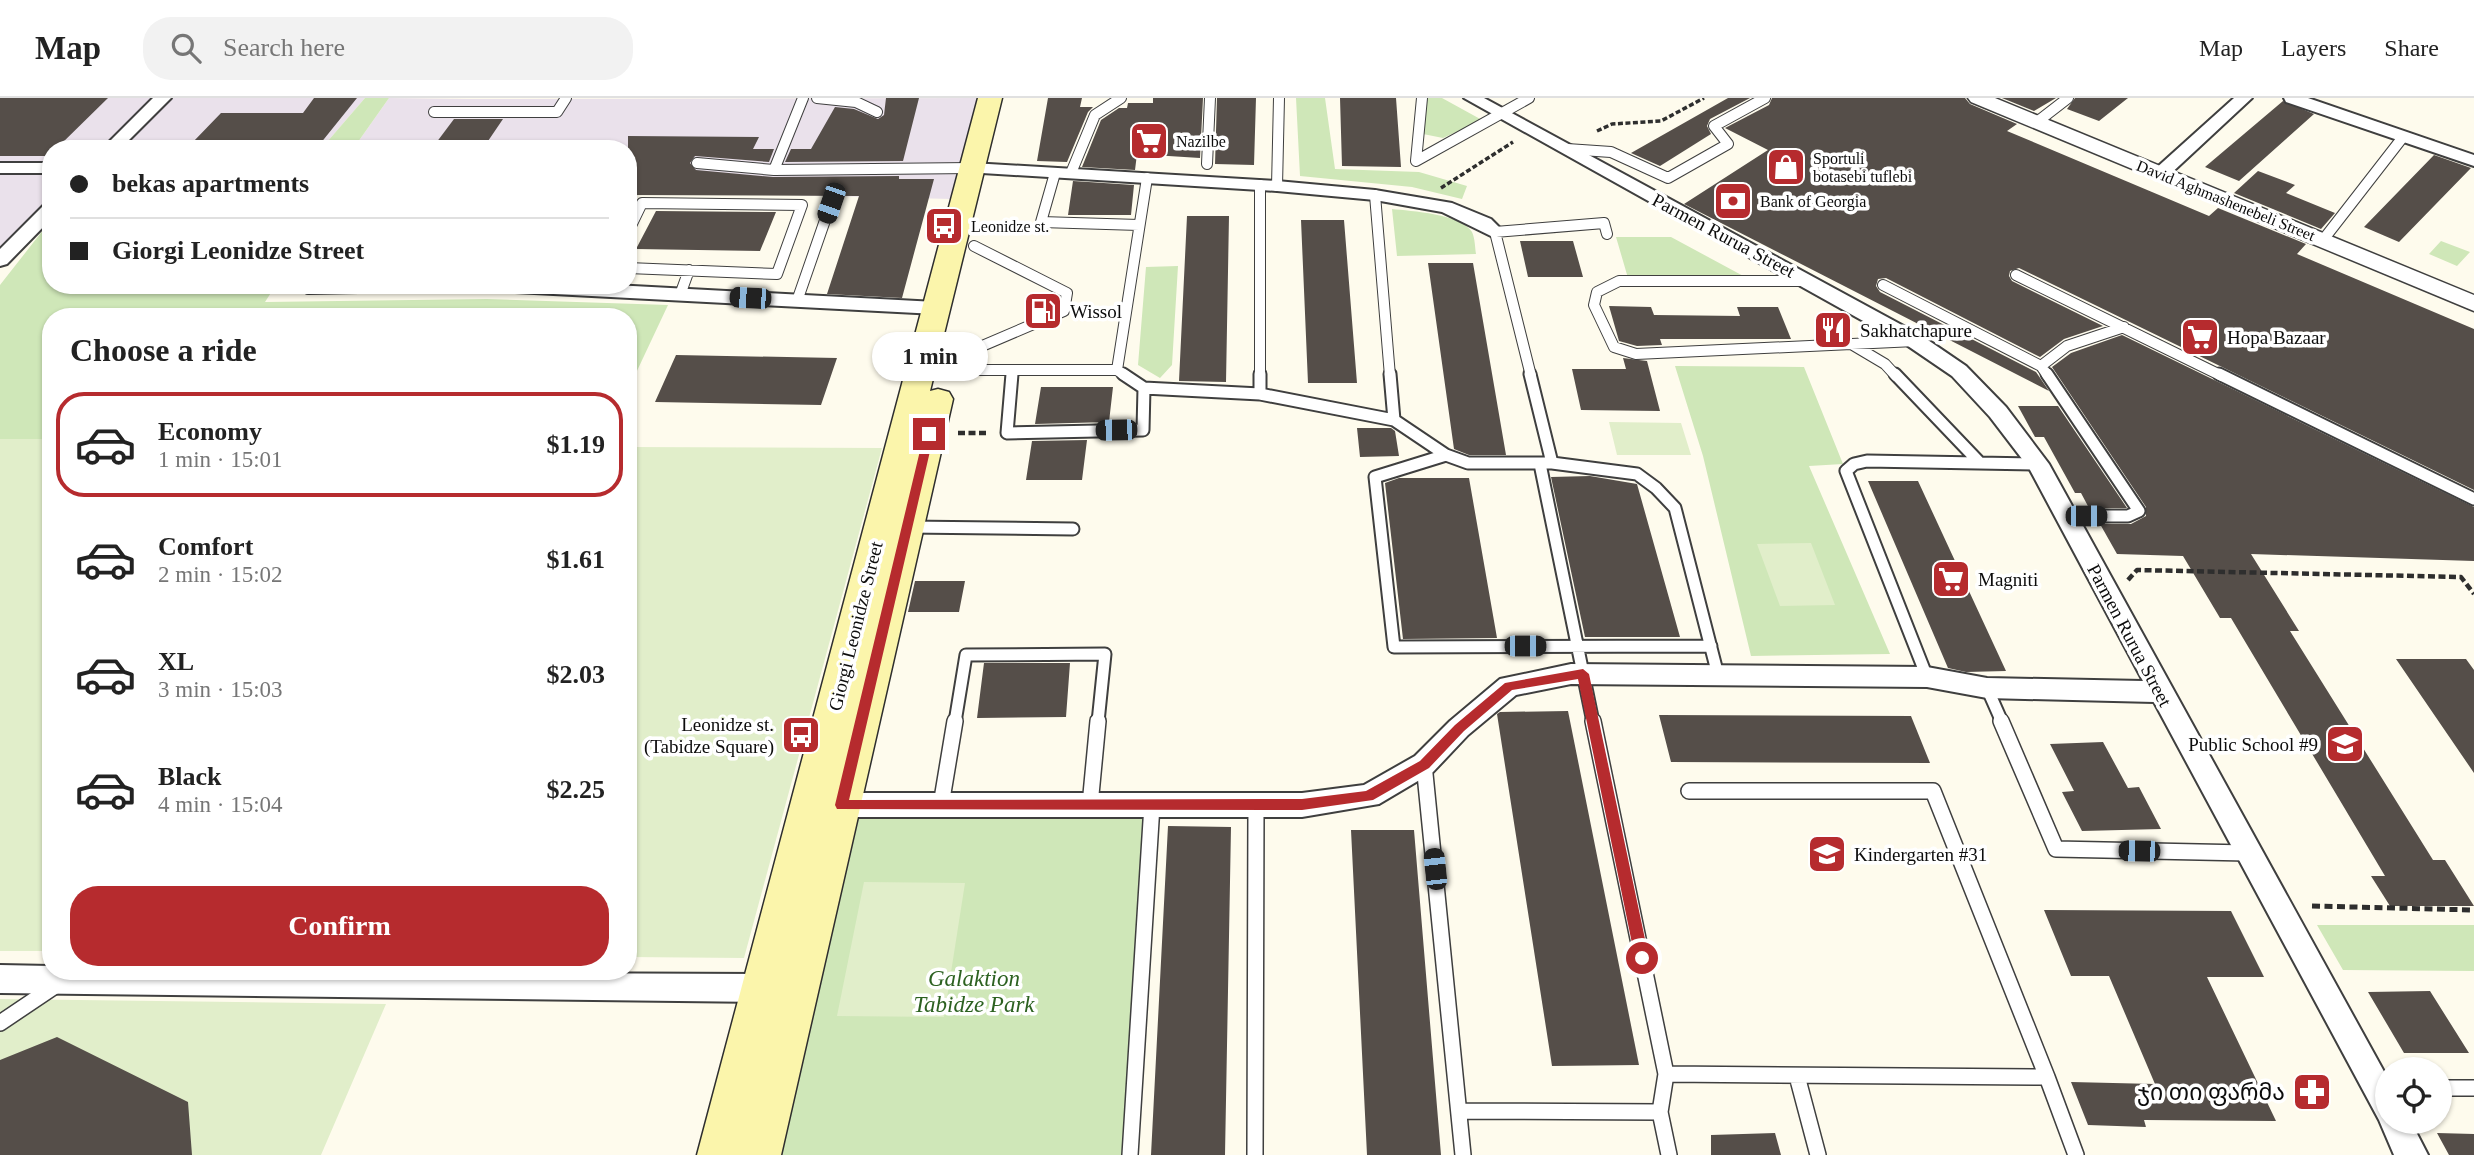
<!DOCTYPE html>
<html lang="en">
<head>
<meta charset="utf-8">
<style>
  body { margin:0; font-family:"Times New Roman","Noto Sans Georgian",serif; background:#f2f2f2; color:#222; height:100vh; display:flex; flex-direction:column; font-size:26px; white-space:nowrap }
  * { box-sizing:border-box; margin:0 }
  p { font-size:23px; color:#767676 }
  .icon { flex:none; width:38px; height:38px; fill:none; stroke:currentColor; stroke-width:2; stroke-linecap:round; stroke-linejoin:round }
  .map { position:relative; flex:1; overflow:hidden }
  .side { position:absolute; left:42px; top:210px; width:595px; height:672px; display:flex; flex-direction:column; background:#fff; border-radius:28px; box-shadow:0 2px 5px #0004 }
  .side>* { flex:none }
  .top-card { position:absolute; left:42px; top:42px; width:595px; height:154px; border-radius:28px; box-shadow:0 2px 5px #0004; display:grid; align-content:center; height:154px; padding:0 28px; background:#fff }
  .controls { position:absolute; left:2375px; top:959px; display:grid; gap:14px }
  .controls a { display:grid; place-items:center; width:77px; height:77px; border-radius:50%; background:#fff; box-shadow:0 2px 5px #0004; font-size:35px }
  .end { position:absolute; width:32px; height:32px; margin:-16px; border:9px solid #b62b2e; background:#fff; box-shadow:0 0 0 4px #fff }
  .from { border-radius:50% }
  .bubble { position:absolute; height:49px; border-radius:24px; background:#fff; box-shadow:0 2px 5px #0004; font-size:23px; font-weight:700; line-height:49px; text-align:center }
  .car { position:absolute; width:21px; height:42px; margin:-21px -10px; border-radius:9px; box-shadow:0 0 5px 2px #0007; background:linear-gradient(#222 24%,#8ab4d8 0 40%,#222 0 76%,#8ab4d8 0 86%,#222 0) }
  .top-card b { display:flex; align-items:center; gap:24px; height:66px; font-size:26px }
  .top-card b+b { border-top:2px solid #e0e0e0 }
  .top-card i { width:18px; height:18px; background:#222 }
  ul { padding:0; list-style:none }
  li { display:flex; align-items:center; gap:21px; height:105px; margin:0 14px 10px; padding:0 14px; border:4px solid transparent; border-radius:28px }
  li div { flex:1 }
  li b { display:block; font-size:26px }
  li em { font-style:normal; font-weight:700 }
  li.active { border-color:#b62b2e }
  li>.icon { width:63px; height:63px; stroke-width:1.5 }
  h2 { padding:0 28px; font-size:32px; line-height:84px }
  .primary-button { display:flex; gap:14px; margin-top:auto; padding:14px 28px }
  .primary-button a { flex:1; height:80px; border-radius:28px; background:#b62b2e; color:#fff; font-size:28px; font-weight:700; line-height:80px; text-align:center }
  header { display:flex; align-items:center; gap:42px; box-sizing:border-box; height:98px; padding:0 35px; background:#fff; border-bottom:2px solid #e0e0e0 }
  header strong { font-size:33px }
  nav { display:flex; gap:38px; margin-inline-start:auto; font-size:24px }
  .search { width:490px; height:63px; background:#f2f2f2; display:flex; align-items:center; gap:18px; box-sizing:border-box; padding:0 24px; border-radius:28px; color:#767676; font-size:26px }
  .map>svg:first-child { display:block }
</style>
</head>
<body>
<header>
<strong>Map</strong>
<div class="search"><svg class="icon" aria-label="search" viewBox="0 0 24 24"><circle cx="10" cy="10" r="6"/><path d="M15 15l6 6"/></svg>Search here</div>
<nav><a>Map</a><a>Layers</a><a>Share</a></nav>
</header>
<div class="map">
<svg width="2474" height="1057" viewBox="0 0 2474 1057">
  <rect width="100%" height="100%" fill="#fefbed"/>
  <!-- industrial -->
  <path fill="#eae1eb" d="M0 0H365L321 51H51V110L0 162Z
    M389 0 468 1 980 0 951 101 628 93V51H353Z"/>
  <!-- green -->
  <path fill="#cfe7b8" d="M365 0H389L353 51H321Z
    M1296 0H1325L1335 71 1419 74 1467 88 1462 101 1412 89 1300 78Z
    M1426 0H1442L1482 22 1443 40 1423 36Z
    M1392 111C1411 113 1461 116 1472 134 1475 140 1475 150 1476 156L1397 158Z
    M51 122V187H276L265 204 487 201 668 207 628 292V219H51V341H0V187Z
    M1616 139H1671L1747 180H1628Z
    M2441 143 2470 154 2457 168 2429 156Z
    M1178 168 1172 267 1160 280 1138 267 1146 169Z
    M1675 268 1804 269 1843 366 1809 368 1890 556 1751 558 1703 358Z
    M1144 714 1123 1057H775L853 715Z
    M2317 827H2474V873L2343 872Z"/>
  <!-- pitch -->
  <path fill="#e1eeca" d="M1609 324 1681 325 1691 357H1617Z
    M0 341H51V853H0Z
    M628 349 882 350 744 860 628 859Z
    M1811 445 1835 507 1780 508 1757 446Z
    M864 784 965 785 944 919 837 918Z
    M0 901 386 906 321 1057H0Z"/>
  <!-- building -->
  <path fill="#554e49" d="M0 0H108L56 51H51L48 58H0Z
    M314 0H357L320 46 192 45 221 15H303Z
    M886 0H919L903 63 785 64 791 51H811L835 9 854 11 878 21 884 17Z
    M1048 0H1082L1080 9H1093L1088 14 1067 64 1037 63Z
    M1153 0H1203L1200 60 1137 56 1135 72 1082 69 1101 22 1119 10H1127L1128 5H1153Z
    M1217 0H1256L1254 67 1215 66Z
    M1340 0H1396L1401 69 1342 68Z
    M1728 0H1750L1710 21 1707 28 1711 36 1660 68 1631 55Z
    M1772 0H1965L1970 6 2017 26 2007 33 2209 118 2218 110 2306 146 2297 156 2474 231V392L2019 170 2010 173 2009 178 2012 183 2103 228 2064 241 2040 259 1886 180 1878 181 1876 188 1880 194 2036 274 2049 293 1684 106 1768 52 1725 30 1769 7Z
    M2002 0H2056L2034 13Z
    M2075 0H2128L2099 23 2067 11Z
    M2283 3 2314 16 2239 83 2205 69Z
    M454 21H503L486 46 436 45Z
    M628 38 759 39 753 51H774L769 64 695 58 690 65 696 72 773 79 899 78V81H934L902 200 827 196 859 98 628 97Z
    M2434 57 2471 70 2399 144 2364 129Z
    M2258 73 2295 87 2286 95 2335 115 2321 131 2234 95Z
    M1073 83 1134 87 1131 117H1068Z
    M656 113 776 114 760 153 636 151Z
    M1187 118H1229L1226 284 1179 283Z
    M1301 122H1344L1357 285H1308Z
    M1520 143H1573L1583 179H1528Z
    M1428 165H1473L1506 357H1469L1454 351Z
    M1609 208 1651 209 1654 217 1740 218 1737 209H1778L1791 241H1660L1662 247 1637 248 1619 243Z
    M2122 237 2474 409V463L2251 456 2299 533H2290L2433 762H2445L2474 808H2390L2371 778H2385L2231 520H2220L2183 458 2117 456 2100 426H2131L2146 418V409L2052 269 2071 255Z
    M676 257 837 260 821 307 655 304Z
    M1623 260 1647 263 1660 313 1581 312 1572 271H1626Z
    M1041 289H1113L1109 324 1035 326Z
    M2018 308H2058L2127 410H2089L2081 395H2075L2044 339H2035Z
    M1357 330H1391L1395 333 1399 358 1360 359Z
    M1087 342 1082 382H1026L1032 343Z
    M1590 378 1637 386 1680 539H1585L1551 379Z
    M1399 380H1469L1497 540 1403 541 1385 385Z
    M1868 383H1918L2006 573 1966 574 1948 570Z
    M915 483H965L959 514H908Z
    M2396 561H2466L2474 572V675Z
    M984 565H1070L1066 619 977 620Z
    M1568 613 1639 967 1552 968 1497 616 1500 614Z
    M1659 617 1911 618 1930 665 1671 664Z
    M2103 644 2128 690 2139 689 2161 731 2082 733 2062 694 2074 693 2050 646Z
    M1168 728 1231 729 1225 1057H1151Z
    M1351 732H1414L1441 1057H1367Z
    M2044 812 2231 813 2264 879H2207L2276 1023 2144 1022 2146 1029 2088 1027 2071 984 2155 986 2109 878H2071Z
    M2430 893 2469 955H2404L2368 894Z
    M57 939 188 1004 192 1057H0V962Z
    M1775 1035 1781 1057H1711V1037Z
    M2437 1035 2474 1036V1057H2449Z"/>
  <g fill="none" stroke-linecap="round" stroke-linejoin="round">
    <defs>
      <path id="service-far2" d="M817 0 856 4 877 14
        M1422 0 1416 63 1529 0
        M434 14H557L566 0
        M2037 24 2068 0
        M1567 51 1611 54 1668 80 1728 46 1714 28 1765 0
        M697 65 774 72 972 70
        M1207 66 1210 0
        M774 72 803 0
        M1055 75 1041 124 1139 127
        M1071 75 1095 17 1121 0
        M1260 87V278
        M1277 88 1279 0
        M1375 97 1390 278
        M628 134 642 105 802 107 777 176 628 170
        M2323 142 2403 39
        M2016 177 2222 278
        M1809 183H1619L1597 194 1594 207 1614 249 1636 256 1915 243
        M311 187 308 191 515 187
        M1883 187 2041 268 2048 278
        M680 197 689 172
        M797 203 831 105
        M1853 247 1885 266 1896 278
        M947 263 1064 213 1067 195 974 148
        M2041 268 2067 248 2124 229
        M921 272H1117L1126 278
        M1117 272 1147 80
        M1012 278V272
        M1531 278 1495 134 1604 125 1607 136"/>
      <path id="service-far1" d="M1012 276 1007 335 1143 332 1144 290
        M1123 276 1144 290 1260 296 1394 322 1446 357 1468 365H1552L1637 376 1656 390 1675 410 1718 577
        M1260 276V296
        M1390 276 1394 322
        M1530 276 1552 365
        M1895 276 1980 365
        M2047 276 2139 413 2128 418H2066
        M2219 276 2474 401
        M1446 357 1375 379 1394 549 1711 548
        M1540 366 1593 624
        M908 429 1073 431
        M1927 579 1846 373 1854 366 1867 363 2038 366
        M1987 590 2002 624
        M955 624 966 557 1105 556 1098 624"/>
      <path id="service" d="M1593 623 1666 976 2047 979 2076 1057
        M2001 623 2056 751 2247 755
        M1424 666 1463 1057
        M1689 693H1933L2047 979
        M941 707 955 623
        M1090 707 1098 623
        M0 925 55 888
        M1797 978 1818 1057
        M2440 990H2474
        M1459 1013 1660 1014 1669 1057
        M1660 1014 1666 976
        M1130 1057 1152 707
        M1255 1057 1256 707"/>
      <path id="minor" d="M153 0H171L120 51H102Z
        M1464 0H1484L1922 238 1966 268 2006 309 2049 366 2387 979V1024H2411L2428 1057H2394L2379 1022 2154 604 1987 600 1927 589 1571 586 1516 597 1468 637 1433 674 1379 706 1302 719H828L818 715 814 707 818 699 828 695H1302L1364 687 1415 658 1450 623 1500 581 1571 566 1927 569 1987 580 2143 583 2029 370 1990 319 1952 278 1908 248Z
        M2234 0H2252L2166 80H2154L2151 76 2154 72Z
        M2284 0H2308L2474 57V68L2286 4Z
        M0 65H51V75H0Z
        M972 65 1277 83 1375 92 1452 105 1491 121 1504 134 1495 140 1442 114 1375 102 1277 93 966 74 963 70Z
        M51 105V121L7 166 0 168V151L45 106Z
        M614 187 936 204 943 206 946 210 943 214 936 216 515 194 505 188Z
        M0 867 51 868V873L763 876 774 880 778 890 774 900 763 904 0 895Z"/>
      <path id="tertiary" d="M1968 0H1995L2474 197V213L1971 4Z"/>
      <path id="secondary" d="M978 0H1002L930 293 938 291 949 294 953 301 781 1057H697Z"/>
    </defs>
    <!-- service-far2 casing -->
    <use href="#service-far2" stroke="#3f3f3f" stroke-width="12"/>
    <!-- service-far1 casing -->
    <use href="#service-far1" stroke="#3f3f3f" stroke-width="15"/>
    <!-- service casing -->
    <use href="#service" stroke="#3f3f3f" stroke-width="18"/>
    <!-- minor casing -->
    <use href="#minor" stroke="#3f3f3f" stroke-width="4"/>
    <!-- tertiary casing -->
    <use href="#tertiary" stroke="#3f3f3f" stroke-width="3"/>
    <!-- secondary casing -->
    <use href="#secondary" stroke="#2e2e2e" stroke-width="3"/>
    <!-- path-far2 -->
    <path stroke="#2e2e2e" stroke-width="3.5" stroke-dasharray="5 2.5" stroke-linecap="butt" d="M1597 33 1612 26 1661 23 1704 0
      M1441 90 1513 44"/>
    <!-- path-far1 -->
    <path stroke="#2e2e2e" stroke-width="4.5" stroke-dasharray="7 3.5" stroke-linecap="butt" d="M958 335H988
      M2128 482 2137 472 2461 479 2474 496"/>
    <!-- path -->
    <path stroke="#2e2e2e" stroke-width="5" stroke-dasharray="8 4.5" stroke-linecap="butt" d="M2312 808 2474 812"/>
    <!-- service-far2 -->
    <use href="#service-far2" stroke="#fff" stroke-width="10"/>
    <!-- service-far1 -->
    <use href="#service-far1" stroke="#fff" stroke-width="11"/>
    <!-- service -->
    <use href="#service" stroke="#fff" stroke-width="15"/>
    <!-- minor -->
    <use href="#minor" fill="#fff" fill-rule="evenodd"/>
    <!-- tertiary -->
    <use href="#tertiary" fill="#fff" fill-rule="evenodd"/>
    <!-- secondary -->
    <use href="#secondary" fill="#fbf5ab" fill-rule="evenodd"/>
  </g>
  <!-- route -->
  <path fill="#b62b2e" d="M929 332 934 336 849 702 1302 701 1366 693 1420 663 1455 627 1505 585 1583 571 1589 576 1649 860 1647 864 1642 866 1635 860 1578 581 1512 592 1464 633 1429 670 1373 702 1302 712 837 711 835 707 924 336Z"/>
  <!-- icons -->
  <defs>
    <symbol id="supermarket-square" viewBox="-11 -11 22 22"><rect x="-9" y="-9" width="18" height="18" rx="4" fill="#b62b2e" stroke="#fff"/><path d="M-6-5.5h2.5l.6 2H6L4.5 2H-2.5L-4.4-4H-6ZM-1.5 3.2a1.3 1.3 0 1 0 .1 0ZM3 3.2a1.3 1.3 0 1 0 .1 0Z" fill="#fff"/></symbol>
    <symbol id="shop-square" viewBox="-11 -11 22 22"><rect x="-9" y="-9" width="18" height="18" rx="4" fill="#b62b2e" stroke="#fff"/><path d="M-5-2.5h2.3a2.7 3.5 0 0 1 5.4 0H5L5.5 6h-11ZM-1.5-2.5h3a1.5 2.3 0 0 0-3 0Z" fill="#fff"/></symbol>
    <symbol id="bank-square" viewBox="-11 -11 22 22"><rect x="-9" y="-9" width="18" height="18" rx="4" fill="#b62b2e" stroke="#fff"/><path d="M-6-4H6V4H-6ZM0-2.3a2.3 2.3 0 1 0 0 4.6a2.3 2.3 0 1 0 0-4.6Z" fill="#fff"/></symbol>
    <symbol id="bus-square" viewBox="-11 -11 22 22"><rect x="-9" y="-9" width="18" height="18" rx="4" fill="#b62b2e" stroke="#fff"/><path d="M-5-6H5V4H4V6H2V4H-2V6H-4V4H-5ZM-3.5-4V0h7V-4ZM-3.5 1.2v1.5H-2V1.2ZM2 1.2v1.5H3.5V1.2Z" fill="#fff"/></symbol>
    <symbol id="fuel-square" viewBox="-11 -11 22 22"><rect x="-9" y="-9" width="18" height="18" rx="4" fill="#b62b2e" stroke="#fff"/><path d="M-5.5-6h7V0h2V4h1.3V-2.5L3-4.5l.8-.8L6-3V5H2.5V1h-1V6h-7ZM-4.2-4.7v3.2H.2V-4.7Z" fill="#fff"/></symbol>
    <symbol id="restaurant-square" viewBox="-11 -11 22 22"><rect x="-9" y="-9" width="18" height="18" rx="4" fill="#b62b2e" stroke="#fff"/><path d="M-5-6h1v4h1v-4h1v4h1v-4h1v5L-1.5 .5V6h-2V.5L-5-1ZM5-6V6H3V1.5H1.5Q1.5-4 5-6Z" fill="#fff"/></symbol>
    <symbol id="school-square" viewBox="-11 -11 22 22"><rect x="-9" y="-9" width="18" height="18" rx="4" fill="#b62b2e" stroke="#fff"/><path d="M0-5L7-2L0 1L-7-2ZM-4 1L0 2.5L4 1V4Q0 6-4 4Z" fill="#fff"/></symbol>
    <symbol id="pharmacy-square" viewBox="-11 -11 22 22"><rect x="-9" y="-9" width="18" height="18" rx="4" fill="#b62b2e" stroke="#fff"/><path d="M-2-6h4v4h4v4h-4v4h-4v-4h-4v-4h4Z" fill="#fff"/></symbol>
  </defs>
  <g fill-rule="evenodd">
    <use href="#supermarket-square" x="1127" y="21" width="44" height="44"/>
    <use href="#shop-square" x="1764" y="47" width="44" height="44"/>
    <use href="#bank-square" x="1711" y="81" width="44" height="44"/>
    <use href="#bus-square" x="922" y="106" width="44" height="44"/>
    <use href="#fuel-square" x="1021" y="191" width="44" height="44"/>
    <use href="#restaurant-square" x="1811" y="210" width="44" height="44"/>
    <use href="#supermarket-square" x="2178" y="217" width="44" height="44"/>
    <use href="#supermarket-square" x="1929" y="459" width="44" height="44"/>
    <use href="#bus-square" x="779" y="615" width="44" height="44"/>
    <use href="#school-square" x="2323" y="624" width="44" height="44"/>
    <use href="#school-square" x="1805" y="734" width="44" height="44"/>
    <use href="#pharmacy-square" x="2290" y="972" width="44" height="44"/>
  </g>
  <g text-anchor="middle" stroke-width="7" stroke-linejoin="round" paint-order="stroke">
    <!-- far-poi labels -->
    <g font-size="16" fill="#0c0c0c" stroke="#fff" text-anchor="start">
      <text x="1176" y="49">Nazilbe</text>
      <text x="1813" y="66">Sportuli<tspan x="1813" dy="18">botasebi tuflebi</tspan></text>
      <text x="1760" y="109">Bank of Georgia</text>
      <text x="971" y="134">Leonidze st.</text>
    </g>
    <!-- far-street labels -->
    <g font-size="16" fill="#0c0c0c" stroke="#fff">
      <text transform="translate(2226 102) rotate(22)" y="6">David Aghmashenebeli Street</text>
    </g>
    <!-- street labels -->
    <g font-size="19" fill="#0c0c0c" stroke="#fff">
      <text transform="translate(1724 137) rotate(28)" y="7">Parmen Rurua Street</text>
      <text transform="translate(855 528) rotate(-76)" y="7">Giorgi Leonidze Street</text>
      <text transform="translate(2130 537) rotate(62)" y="7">Parmen Rurua Street</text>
    </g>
    <!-- poi labels -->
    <g font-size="19" fill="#0c0c0c" stroke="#fff" text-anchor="start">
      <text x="1070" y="220">Wissol</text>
      <text x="1860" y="239">Sakhatchapure</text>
      <text x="2227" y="246">Hopa Bazaar</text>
      <text x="1978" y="488">Magniti</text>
      <text x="774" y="633" text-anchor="end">Leonidze st.<tspan x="774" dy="22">(Tabidze Square)</tspan></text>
      <text x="2318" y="653" text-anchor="end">Public School #9</text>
      <text x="1854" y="763">Kindergarten #31</text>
    </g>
    <!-- near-park labels -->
    <g font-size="23" font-style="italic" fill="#2c6120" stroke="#fff">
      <text x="974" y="888">Galaktion<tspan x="974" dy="26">Tabidze Park</tspan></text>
    </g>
    <!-- near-poi labels -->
    <g font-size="23" fill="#0c0c0c" stroke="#fff" text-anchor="end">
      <text x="2285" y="1002">ჯი თი ფარმა</text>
    </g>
  </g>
</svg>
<div class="controls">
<a><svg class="icon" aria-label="locate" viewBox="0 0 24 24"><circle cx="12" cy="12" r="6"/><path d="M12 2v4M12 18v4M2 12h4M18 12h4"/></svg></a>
</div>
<i class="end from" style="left:1642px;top:860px"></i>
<i class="end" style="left:929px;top:336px"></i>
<div class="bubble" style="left:872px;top:234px;width:116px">1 min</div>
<i class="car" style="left:831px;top:105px;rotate:199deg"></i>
<i class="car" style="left:750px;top:200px;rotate:273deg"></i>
<i class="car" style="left:1116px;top:332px;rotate:269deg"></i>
<i class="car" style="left:2086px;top:418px;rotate:90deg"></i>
<i class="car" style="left:1525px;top:548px;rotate:90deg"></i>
<i class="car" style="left:2139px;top:753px;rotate:271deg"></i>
<i class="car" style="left:1435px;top:771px;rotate:354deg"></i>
<div class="top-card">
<b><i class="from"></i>bekas apartments</b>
<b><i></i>Giorgi Leonidze Street</b>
</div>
<section class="side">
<h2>Choose a ride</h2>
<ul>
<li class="active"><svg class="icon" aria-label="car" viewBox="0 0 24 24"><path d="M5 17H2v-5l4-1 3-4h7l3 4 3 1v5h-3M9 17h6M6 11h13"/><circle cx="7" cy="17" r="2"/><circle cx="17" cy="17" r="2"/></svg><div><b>Economy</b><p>1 min · 15:01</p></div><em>$1.19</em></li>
<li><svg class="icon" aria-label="car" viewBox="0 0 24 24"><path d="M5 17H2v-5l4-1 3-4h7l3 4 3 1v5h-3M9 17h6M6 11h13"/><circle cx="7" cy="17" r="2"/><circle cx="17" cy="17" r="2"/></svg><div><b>Comfort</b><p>2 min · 15:02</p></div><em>$1.61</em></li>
<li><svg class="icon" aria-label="car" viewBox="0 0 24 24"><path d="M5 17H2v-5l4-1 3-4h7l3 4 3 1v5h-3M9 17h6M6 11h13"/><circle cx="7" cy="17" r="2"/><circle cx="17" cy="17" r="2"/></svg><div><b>XL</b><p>3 min · 15:03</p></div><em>$2.03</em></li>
<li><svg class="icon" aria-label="car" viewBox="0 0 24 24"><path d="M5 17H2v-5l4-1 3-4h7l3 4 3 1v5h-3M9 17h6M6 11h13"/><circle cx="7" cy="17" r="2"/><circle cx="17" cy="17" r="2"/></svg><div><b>Black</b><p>4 min · 15:04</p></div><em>$2.25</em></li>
</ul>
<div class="primary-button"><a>Confirm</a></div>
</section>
</div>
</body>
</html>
